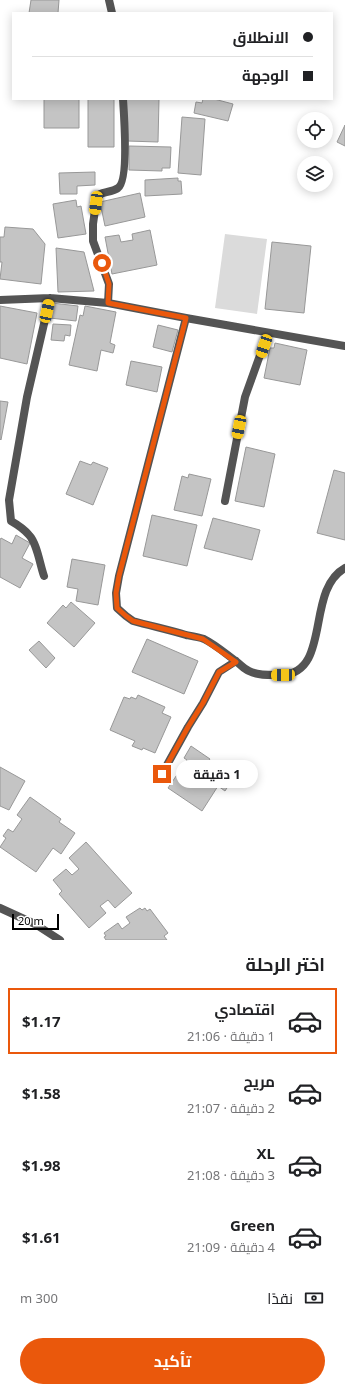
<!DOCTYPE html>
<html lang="ar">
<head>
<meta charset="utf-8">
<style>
  body { margin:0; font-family:"Noto Sans",Cairo,sans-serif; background:#f2f2f2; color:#202124; direction:rtl; height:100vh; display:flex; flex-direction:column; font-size:15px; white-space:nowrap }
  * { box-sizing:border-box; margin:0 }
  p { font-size:13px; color:#757577 }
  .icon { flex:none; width:22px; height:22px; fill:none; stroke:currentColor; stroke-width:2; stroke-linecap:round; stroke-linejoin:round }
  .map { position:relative; height:940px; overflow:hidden; direction:ltr }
  .sheet { display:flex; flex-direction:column; background:#fff; flex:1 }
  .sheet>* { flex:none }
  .top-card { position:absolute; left:12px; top:12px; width:321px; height:88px; border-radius:0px; box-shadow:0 2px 10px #0003; direction:rtl; display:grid; align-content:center; height:88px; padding:0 20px; background:#fff }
  .controls { position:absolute; left:297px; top:112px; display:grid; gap:8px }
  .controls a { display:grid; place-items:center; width:36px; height:36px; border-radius:50%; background:#fff; box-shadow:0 2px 10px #0003; font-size:20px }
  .scale { position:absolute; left:12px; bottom:10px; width:47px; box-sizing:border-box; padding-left:4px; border:2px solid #000; border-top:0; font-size:11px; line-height:14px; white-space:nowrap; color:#000; -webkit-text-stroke:3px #fff; paint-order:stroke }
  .end { position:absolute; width:18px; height:18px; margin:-9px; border:5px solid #ea580c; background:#fff; box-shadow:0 0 0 2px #fff }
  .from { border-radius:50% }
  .bubble { position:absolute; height:28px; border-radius:14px; background:#fff; box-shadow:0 2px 10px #0003; font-size:13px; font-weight:700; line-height:28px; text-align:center; direction:rtl }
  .car { position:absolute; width:12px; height:24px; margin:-12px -6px; border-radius:5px; box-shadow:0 0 3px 1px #0007; background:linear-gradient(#f5c518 24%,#345 0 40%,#f5c518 0 76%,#345 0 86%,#f5c518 0) }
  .top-card b { display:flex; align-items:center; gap:14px; height:38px; font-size:15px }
  .top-card b+b { border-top:1px solid #e0e0e0 }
  .top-card i { width:10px; height:10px; background:#202124 }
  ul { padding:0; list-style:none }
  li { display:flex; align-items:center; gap:12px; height:66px; margin:0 8px 6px; padding:0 12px; border:2px solid transparent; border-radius:0px }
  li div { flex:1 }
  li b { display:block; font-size:15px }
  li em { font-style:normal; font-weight:700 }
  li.on { border-color:#ea580c }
  li>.icon { width:36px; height:36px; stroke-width:1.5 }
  h2 { padding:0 20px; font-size:18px; line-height:48px }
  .pay { display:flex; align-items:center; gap:10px; height:44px; padding:0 20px; font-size:15px }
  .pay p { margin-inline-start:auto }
  .button { display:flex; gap:8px; margin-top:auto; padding:8px 20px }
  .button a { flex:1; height:46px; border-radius:24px; background:#ea580c; color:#fff; font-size:16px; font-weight:700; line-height:46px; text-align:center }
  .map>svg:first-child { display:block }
</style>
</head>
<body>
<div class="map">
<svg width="345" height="940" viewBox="0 0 345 940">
  <rect width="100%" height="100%" fill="#fff"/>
  <!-- green -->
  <path fill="#dbdbdb" d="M225 234 267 239 257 314 215 308Z"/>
  <!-- building -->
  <path fill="#c4c4c4" stroke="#989898" d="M31 0H59L58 13H29Z
    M44 99H79V128H44Z
    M88 99H114V147H88Z
    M124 99H159L158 142 127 141Z
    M203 99H214L233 104 228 121 194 113 196 102 202 103Z
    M182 117 205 119 201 175 178 173Z
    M345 125V146L337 142Z
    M129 146 171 147 170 168H162V171L129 170Z
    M95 172V185L77 186V194H60L59 173Z
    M178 178V181H181L182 194 145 196V180Z
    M140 193 145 217 105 226 100 202Z
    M76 200 77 207 81 206 86 234 58 238 53 204Z
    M5 227 33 229 45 244 41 284 0 279 2 262H0V237H4Z
    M150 230 157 265 112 274 105 237 119 235 121 242 133 240 132 234Z
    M272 242 311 246 304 313 265 309Z
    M56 248 84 252 94 291 58 292Z
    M52 303 78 306 76 321 50 318Z
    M0 306 37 313 27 364 0 358Z
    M85 306 116 312 110 343 115 345 113 353 101 350 97 371 69 365 80 315 83 316Z
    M53 324 71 325 70 336 65 335 64 341 51 340Z
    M158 325 178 330 172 352 153 347Z
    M275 343 307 350 300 385 264 378 270 348H274Z
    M131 361 162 367 157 392 126 385Z
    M0 401 8 402 1 440 0 439Z
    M246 447 275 454 264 507 235 501Z
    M80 461 91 465 93 462 108 468 93 505 66 494Z
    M334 470 345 473V540L317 533Z
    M189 474 211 479 202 516 174 510 182 476 188 478Z
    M152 515 197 525 187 566 143 556Z
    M213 518 260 530 252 560 204 548Z
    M16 535 30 543 22 558 33 564 20 588 0 577V540L1 538 12 544Z
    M72 559 105 565 98 605 76 601 78 589 67 587Z
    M71 602 95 623 74 647 47 623 63 605 66 608Z
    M147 639 198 661 184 694 132 672Z
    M39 641 55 658 46 668 29 650Z
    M138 695 165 707 162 713 171 717 155 753 143 748 142 750 132 746 135 741 110 730 124 697 130 699 131 697 136 699Z
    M191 746 210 759 207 763 219 771 221 768 234 777 225 791 218 786 202 811 168 788 187 760 184 758Z
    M0 767 25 781 9 810 0 806Z
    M30 797 61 819 59 822 75 833 61 854 53 848 36 872 0 847 6 838 3 836 8 829 13 832 22 819 17 815Z
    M86 842 132 893 115 908 108 900 100 906 106 913 89 928 59 894 62 891 53 880 66 869 72 875 79 869 69 858Z
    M140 908 142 910 145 908 147 911 150 909 168 933 164 936 167 940H106L104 937 106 936 104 933 118 923 122 929 130 923 126 917Z"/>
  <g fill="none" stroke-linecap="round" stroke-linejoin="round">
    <!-- lane -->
    <path stroke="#545454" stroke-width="8" d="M225 501 245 397 268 333"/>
    <!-- street -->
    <path stroke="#545454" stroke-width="8" d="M109 0 112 13
      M0 300 50 298 108 303 186 318 345 346
      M108 303 109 284 93 241V224L96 203 100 194C106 192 114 191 118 188 129 181 124 114 123 99
      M186 318 119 576 116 593 117 608 126 616 133 621C151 626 169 630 186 635 192 636 199 637 204 639 216 645 226 654 237 662 241 665 244 669 249 671 258 676 272 675 282 675 332 672 305 590 345 568
      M44 576C40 565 37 543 29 535 24 529 18 525 11 521L9 500 27 397 50 298
      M162 774 188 727 203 703 219 672 236 661
      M0 908 35 924 60 940"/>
  </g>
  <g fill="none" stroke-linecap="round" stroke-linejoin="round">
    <!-- route -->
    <path stroke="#ea580c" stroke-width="5" d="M102 263 109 284 108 303 186 318 119 576 116 593 117 608 126 616 133 621 203 639 236 662 219 672 203 703 188 727 162 774"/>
  </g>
</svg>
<div class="controls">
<a><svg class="icon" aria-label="locate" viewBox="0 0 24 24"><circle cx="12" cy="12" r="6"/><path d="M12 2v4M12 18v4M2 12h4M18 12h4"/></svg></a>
<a><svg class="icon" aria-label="layers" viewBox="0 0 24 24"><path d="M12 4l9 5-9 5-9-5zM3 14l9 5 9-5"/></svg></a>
</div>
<div class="scale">20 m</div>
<i class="end from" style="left:102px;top:263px"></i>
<i class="end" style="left:162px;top:774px"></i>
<div class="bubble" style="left:176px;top:760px;width:82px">1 دقيقة</div>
<i class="car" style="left:96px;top:203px;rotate:188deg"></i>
<i class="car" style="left:47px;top:311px;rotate:12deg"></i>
<i class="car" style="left:264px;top:346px;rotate:199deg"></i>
<i class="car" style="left:239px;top:427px;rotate:191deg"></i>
<i class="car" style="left:283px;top:675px;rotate:269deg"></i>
<div class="top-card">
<b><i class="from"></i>الانطلاق</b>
<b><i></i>الوجهة</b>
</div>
</div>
<section class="sheet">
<h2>اختر الرحلة</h2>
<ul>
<li class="on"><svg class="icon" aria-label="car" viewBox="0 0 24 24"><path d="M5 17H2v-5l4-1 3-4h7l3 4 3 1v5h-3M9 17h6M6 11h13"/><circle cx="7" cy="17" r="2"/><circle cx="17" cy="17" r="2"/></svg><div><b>اقتصادي</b><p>1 دقيقة · 21:06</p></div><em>$1.17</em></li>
<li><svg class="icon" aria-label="car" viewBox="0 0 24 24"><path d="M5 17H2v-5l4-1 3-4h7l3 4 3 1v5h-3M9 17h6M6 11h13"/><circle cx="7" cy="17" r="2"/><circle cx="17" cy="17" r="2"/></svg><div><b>مريح</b><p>2 دقيقة · 21:07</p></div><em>$1.58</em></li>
<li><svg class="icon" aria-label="car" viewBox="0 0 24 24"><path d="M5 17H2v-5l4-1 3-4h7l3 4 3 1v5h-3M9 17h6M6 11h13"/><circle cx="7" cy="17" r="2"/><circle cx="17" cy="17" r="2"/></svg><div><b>XL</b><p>3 دقيقة · 21:08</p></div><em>$1.98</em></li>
<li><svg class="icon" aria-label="car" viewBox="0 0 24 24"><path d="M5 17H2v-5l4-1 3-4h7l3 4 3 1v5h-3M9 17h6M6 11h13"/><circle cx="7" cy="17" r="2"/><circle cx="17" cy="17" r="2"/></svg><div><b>Green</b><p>4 دقيقة · 21:09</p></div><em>$1.61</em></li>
</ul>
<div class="pay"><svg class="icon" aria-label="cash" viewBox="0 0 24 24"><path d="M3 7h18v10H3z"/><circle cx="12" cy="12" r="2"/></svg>نقدًا<p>300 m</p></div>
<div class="button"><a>تأكيد</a></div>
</section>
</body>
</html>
